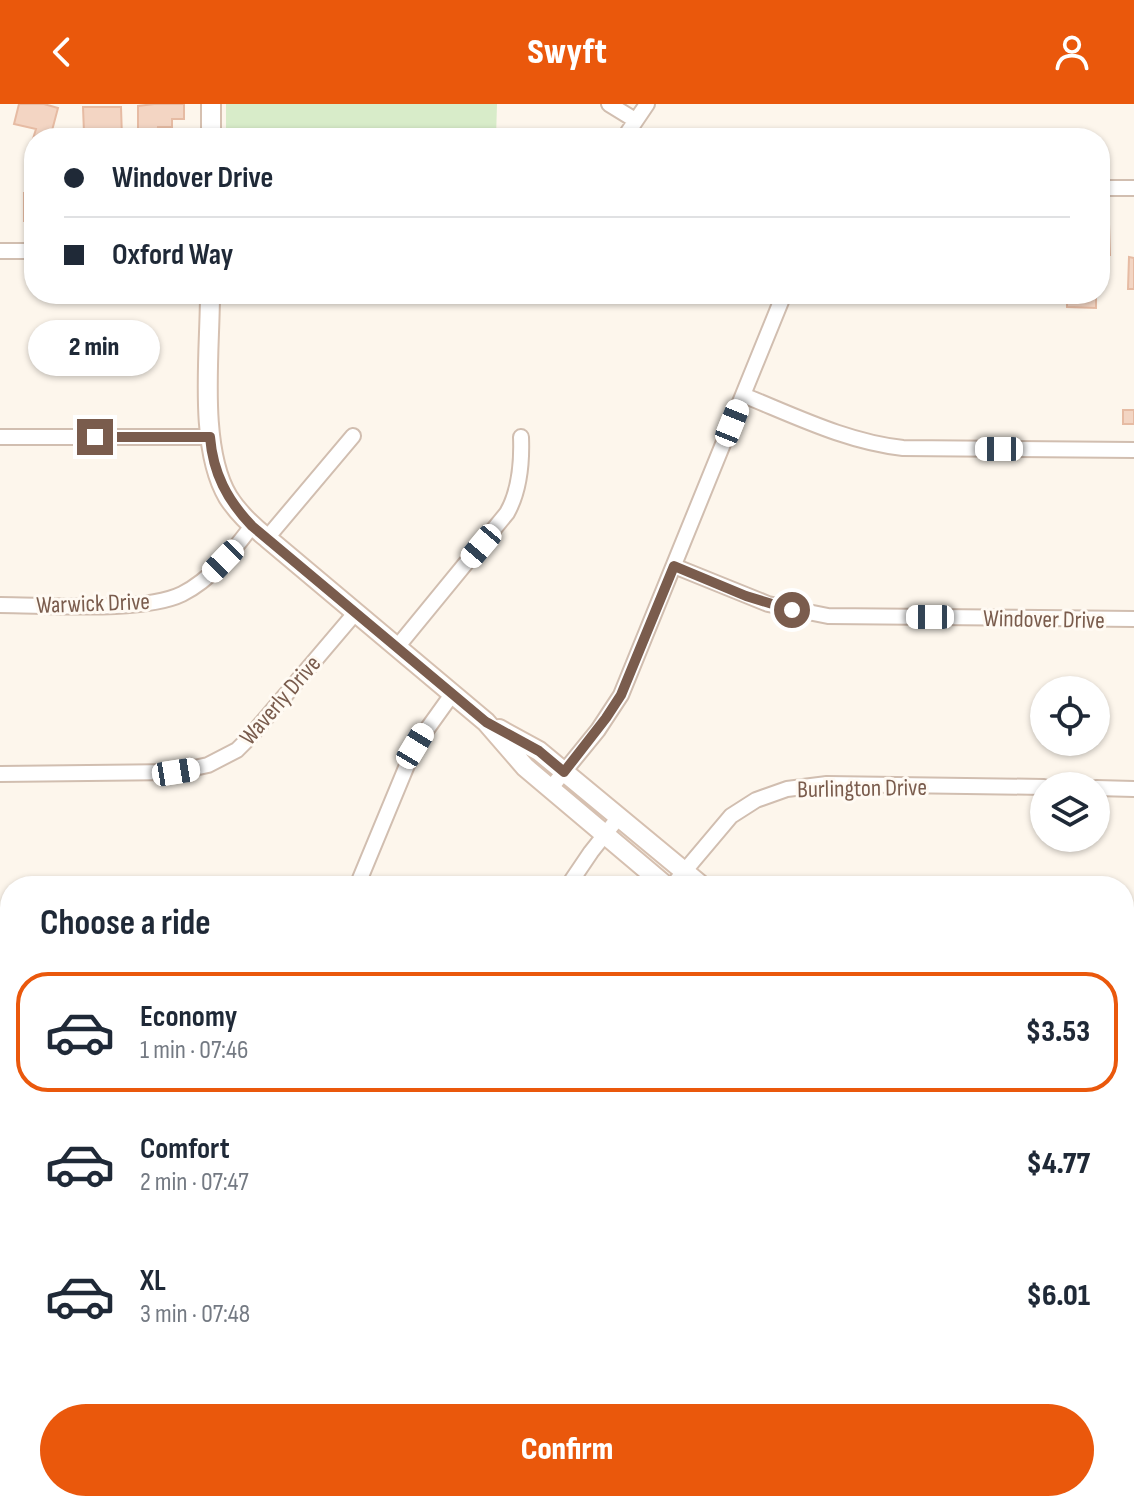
<!DOCTYPE html>
<html lang="en">
<head>
<meta charset="utf-8">
<style>
  body { margin:0; font-family:"Sofia Sans Condensed",sans-serif; background:#f2f2f3; color:#1f2937; height:100vh; display:flex; flex-direction:column; font-size:30px; white-space:nowrap }
  * { box-sizing:border-box; margin:0 }
  p { font-size:26px; color:#747a83 }
  .icon { flex:none; width:44px; height:44px; fill:none; stroke:currentColor; stroke-width:2; stroke-linecap:round; stroke-linejoin:round }
  .map { position:relative; flex:1; overflow:hidden }
  .drawer { position:absolute; left:0px; top:772px; width:1134px; height:636px; display:flex; flex-direction:column; background:#fff; border-radius:32px 32px 0 0; box-shadow:0 2px 6px #0004 }
  .drawer>* { flex:none }
  .banner { position:absolute; left:24px; top:24px; width:1086px; height:176px; border-radius:32px; box-shadow:0 2px 6px #0004; display:grid; align-content:center; height:176px; padding:0 40px; background:#fff }
  .tools { position:absolute; left:1030px; top:572px; display:grid; gap:16px }
  .tools a { display:grid; place-items:center; width:80px; height:80px; border-radius:50%; background:#fff; box-shadow:0 2px 6px #0004; font-size:40px }
  .end { position:absolute; width:36px; height:36px; margin:-18px; border:10px solid #7a5c4d; background:#fff; box-shadow:0 0 0 4px #fff }
  .from { border-radius:50% }
  .bubble { position:absolute; height:56px; border-radius:28px; background:#fff; box-shadow:0 2px 6px #0004; font-size:26px; font-weight:800; line-height:56px; text-align:center }
  .car { position:absolute; width:24px; height:48px; margin:-24px -12px; border-radius:10px; box-shadow:0 0 6px 2px #0007; background:linear-gradient(#fff 24%,#345 0 40%,#fff 0 76%,#345 0 86%,#fff 0) }
  .banner b { display:flex; align-items:center; gap:28px; height:76px; font-size:30px }
  .banner b+b { border-top:2px solid #e0e1e3 }
  .banner i { width:20px; height:20px; background:#1f2937 }
  ul { padding:0; list-style:none }
  li { display:flex; align-items:center; gap:24px; height:120px; margin:0 16px 12px; padding:0 24px; border:4px solid transparent; border-radius:32px }
  li div { flex:1 }
  li b { display:block; font-size:30px }
  li em { font-style:normal; font-weight:800 }
  li.on { border-color:#ea580c }
  li>.icon { width:72px; height:72px; stroke-width:1.5 }
  h2 { padding:0 40px; font-size:36px; line-height:96px }
  .action { display:flex; gap:16px; margin-top:auto; padding:16px 40px }
  .action a { flex:1; height:92px; border-radius:48px; background:#ea580c; color:#fff; font-size:32px; font-weight:800; line-height:92px; text-align:center }
  header { display:flex; justify-content:space-between; align-items:center; height:104px; padding:0 40px; background:#ea580c; color:#fff; font-size:36px; font-weight:800 }
  .map>svg:first-child { display:block }
</style>
</head>
<body>
<header><svg class="icon" aria-label="back" viewBox="0 0 24 24"><path d="M15 5l-7 7 7 7"/></svg>Swyft<svg class="icon" aria-label="person" viewBox="0 0 24 24"><circle cx="12" cy="8" r="4"/><path d="M4 21q1-7 8-7t8 7"/></svg></header>
<div class="map">
<svg width="1134" height="1408" viewBox="0 0 1134 1408">
  <rect width="100%" height="100%" fill="#fdf6ec"/>
  <!-- commercial -->
  <path fill="#fde8e0" d="M1134 1115V1363H1124V1116Z"/>
  <!-- green -->
  <path fill="#d8ecc9" d="M226 0H497L496 34H226Z"/>
  <!-- building -->
  <path fill="#f3d5c3" stroke="#e6bba3" stroke-width="2" d="M19 0H44L58 4 50 34H34V42L31 41 36 25 14 20Z
    M154 0H184V15H172V23H158L157 34H138V2Z
    M83 3H121L122 34H91V29H84Z
    M24 89 34 90V117H24Z
    M1100 120H1109L1110 151H1100Z
    M1129 153 1134 154V185H1128Z
    M1067 190 1096 193V204L1067 203Z
    M1123 306H1134V320H1123Z"/>
  <g fill="none" stroke-linecap="round" stroke-linejoin="round">
    <defs>
      <path id="lane" d="M1124 1118H1134
        M1124 1197H1134
        M1124 1242H1134
        M1124 1256H1134
        M1124 1345H1134
        M1003 1398V1408"/>
      <path id="street" d="M609 0 635 16
        M624 34 647 0
        M1100 84H1134
        M0 147H34
        M743 291C795 312 847 338 903 344L1134 346
        M0 333H210
        M267 434 353 332
        M674 462 768 500 828 512 1134 515
        M0 501C47 501 143 509 182 490 212 475 233 447 252 422
        M398 542 507 409C520 386 522 359 521 333
        M0 670 176 668 208 661 237 646 249 634 356 508
        M1096 684 1134 685
        M550 685 598 626 621 591 784 190
        M357 782 415 642 453 589
        M568 782 591 748 618 714
        M672 782 731 712 756 696 787 685 827 680 1044 683
        M0 839H10
        M1124 853H1134
        M0 1007H10
        M1124 1018H1134
        M0 1177H10
        M98 1398 102 1408"/>
      <path id="secondary" d="M211 0V34
        M210 190C210 248 198 343 228 393 238 409 252 422 267 434L486 618 525 663 666 782
        M499 625 539 647 702 782
        M1124 1391H1134
        M0 1398 10 1397
        M837 1398 838 1408
        M856 1408 857 1398"/>
    </defs>
    <!-- lane casing -->
    <use href="#lane" stroke="#d1beb0" stroke-width="11"/>
    <!-- street casing -->
    <use href="#street" stroke="#d1beb0" stroke-width="18"/>
    <!-- secondary casing -->
    <use href="#secondary" stroke="#d6c0b0" stroke-width="22"/>
    <!-- lane -->
    <use href="#lane" stroke="#fff" stroke-width="7"/>
    <!-- street -->
    <use href="#street" stroke="#fff" stroke-width="14"/>
    <!-- secondary -->
    <use href="#secondary" stroke="#fff" stroke-width="18"/>
  </g>
  <g fill="none" stroke-linecap="round" stroke-linejoin="round">
    <!-- route -->
    <path stroke="#7a5c4d" stroke-width="10" d="M95 333H210C213 369 227 396 252 422L486 618 539 647 564 668 606 614 621 591 674 462 746 492 792 506"/>
  </g>
  <g text-anchor="middle" stroke-width="6" stroke-linejoin="round" paint-order="stroke">
    <!-- street labels -->
    <g font-size="24" fill="#7a5c4d" stroke="#fffaf3">
      <text transform="translate(93 499) rotate(-2)" y="8">Warwick Drive</text>
      <text transform="translate(1044 515) rotate(1)" y="8">Windover Drive</text>
      <text transform="translate(280 596) rotate(-49)" y="8">Waverly Drive</text>
      <text transform="translate(862 684) rotate(-1)" y="8">Burlington Drive</text>
    </g>
  </g>
</svg>
<div class="tools">
<a><svg class="icon" aria-label="locate" viewBox="0 0 24 24"><circle cx="12" cy="12" r="6"/><path d="M12 2v4M12 18v4M2 12h4M18 12h4"/></svg></a>
<a><svg class="icon" aria-label="layers" viewBox="0 0 24 24"><path d="M12 4l9 5-9 5-9-5zM3 14l9 5 9-5"/></svg></a>
</div>
<i class="end from" style="left:792px;top:506px"></i>
<i class="end" style="left:95px;top:333px"></i>
<div class="bubble" style="left:28px;top:216px;width:132px">2 min</div>
<i class="car" style="left:732px;top:319px;rotate:22deg"></i>
<i class="car" style="left:999px;top:345px;rotate:270deg"></i>
<i class="car" style="left:481px;top:442px;rotate:220deg"></i>
<i class="car" style="left:223px;top:457px;rotate:224deg"></i>
<i class="car" style="left:930px;top:513px;rotate:270deg"></i>
<i class="car" style="left:415px;top:642px;rotate:31deg"></i>
<i class="car" style="left:176px;top:668px;rotate:81deg"></i>
<div class="banner">
<b><i class="from"></i>Windover Drive</b>
<b><i></i>Oxford Way</b>
</div>
<section class="drawer">
<h2>Choose a ride</h2>
<ul>
<li class="on"><svg class="icon" aria-label="car" viewBox="0 0 24 24"><path d="M5 17H2v-5l4-1 3-4h7l3 4 3 1v5h-3M9 17h6M6 11h13"/><circle cx="7" cy="17" r="2"/><circle cx="17" cy="17" r="2"/></svg><div><b>Economy</b><p>1 min · 07:46</p></div><em>$3.53</em></li>
<li><svg class="icon" aria-label="car" viewBox="0 0 24 24"><path d="M5 17H2v-5l4-1 3-4h7l3 4 3 1v5h-3M9 17h6M6 11h13"/><circle cx="7" cy="17" r="2"/><circle cx="17" cy="17" r="2"/></svg><div><b>Comfort</b><p>2 min · 07:47</p></div><em>$4.77</em></li>
<li><svg class="icon" aria-label="car" viewBox="0 0 24 24"><path d="M5 17H2v-5l4-1 3-4h7l3 4 3 1v5h-3M9 17h6M6 11h13"/><circle cx="7" cy="17" r="2"/><circle cx="17" cy="17" r="2"/></svg><div><b>XL</b><p>3 min · 07:48</p></div><em>$6.01</em></li>
</ul>
<div class="action"><a>Confirm</a></div>
</section>
</div>
</body>
</html>
